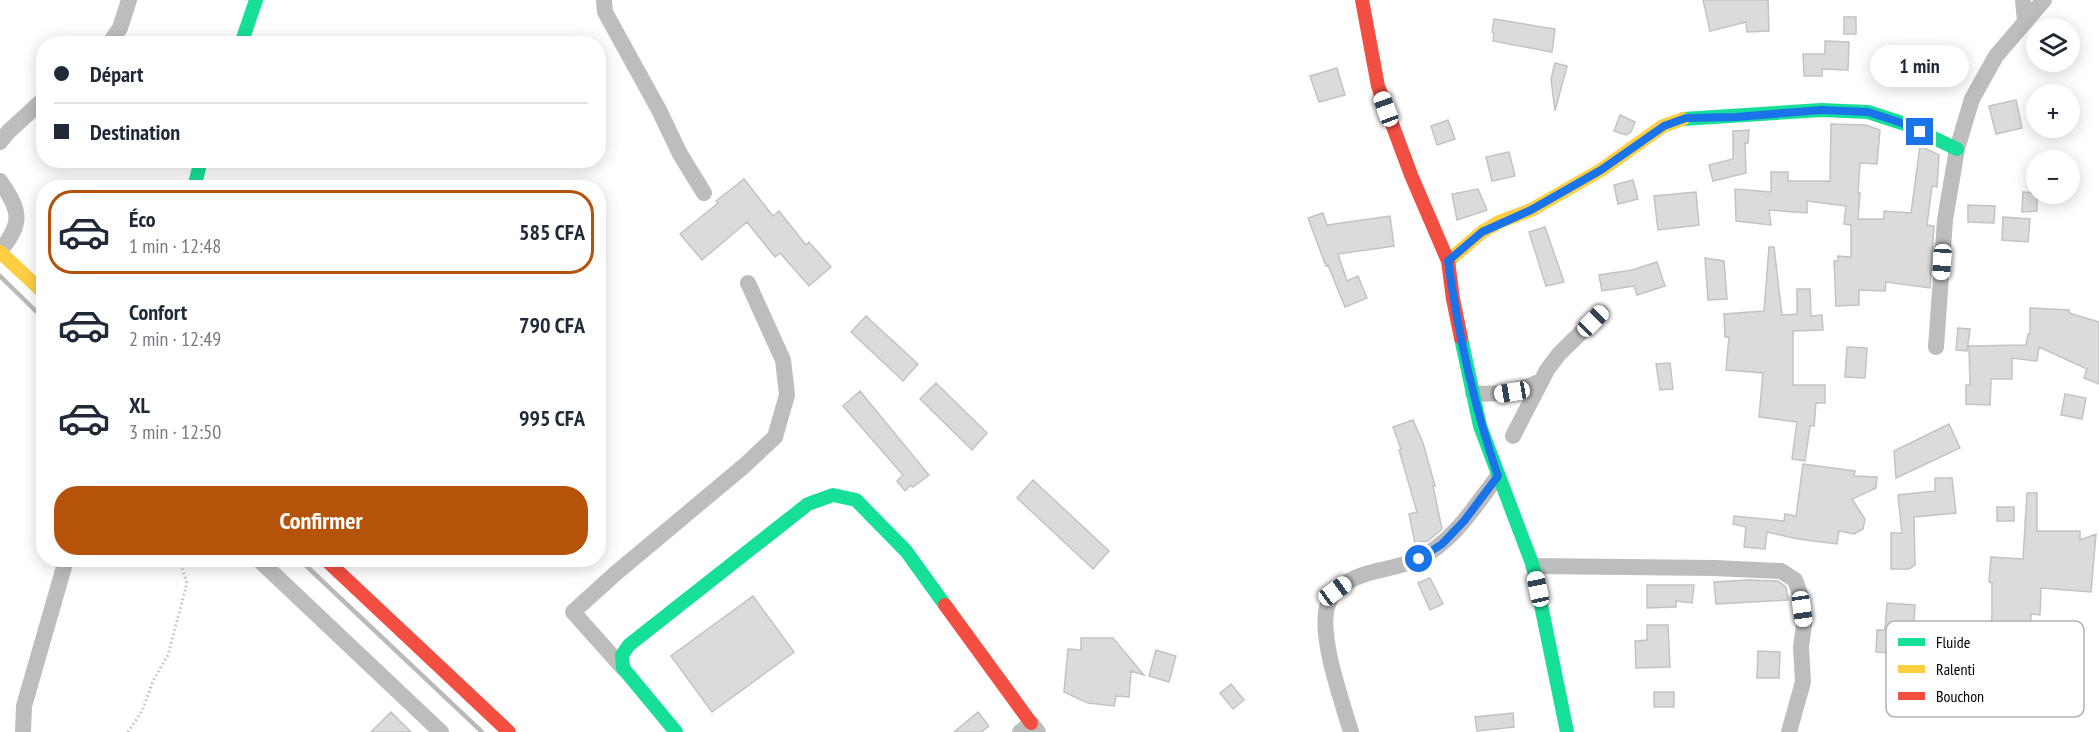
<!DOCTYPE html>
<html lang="fr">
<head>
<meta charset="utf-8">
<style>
  body { margin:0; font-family:"PT Sans Narrow",sans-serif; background:#f2f2f3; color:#1f2937; height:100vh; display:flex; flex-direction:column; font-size:22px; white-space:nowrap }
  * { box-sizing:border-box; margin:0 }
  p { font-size:20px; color:#747a83 }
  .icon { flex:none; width:33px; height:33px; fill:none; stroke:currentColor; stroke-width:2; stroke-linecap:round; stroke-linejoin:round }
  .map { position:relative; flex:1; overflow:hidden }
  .side { position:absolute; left:36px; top:180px; width:570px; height:387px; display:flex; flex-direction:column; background:#fff; border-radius:24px; box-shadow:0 3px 15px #0003 }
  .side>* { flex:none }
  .banner { position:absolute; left:36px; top:36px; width:570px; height:132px; border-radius:24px; box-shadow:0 3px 15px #0003; display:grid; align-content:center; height:132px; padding:0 18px; background:#fff }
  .controls { position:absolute; left:2026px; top:18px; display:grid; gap:12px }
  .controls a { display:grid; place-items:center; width:54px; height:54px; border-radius:50%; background:#fff; box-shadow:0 3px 15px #0003; font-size:30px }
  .end { position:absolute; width:27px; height:27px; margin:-14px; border:8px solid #1a73e8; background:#fff; box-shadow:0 0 0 3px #fff }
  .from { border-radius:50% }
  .bubble { position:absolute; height:42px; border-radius:21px; background:#fff; box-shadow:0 3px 15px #0003; font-size:20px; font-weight:600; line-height:42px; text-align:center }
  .car { position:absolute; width:18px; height:36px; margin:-18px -9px; border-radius:8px; box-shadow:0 0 4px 2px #0007; background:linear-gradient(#fff 24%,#345 0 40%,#fff 0 76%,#345 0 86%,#fff 0) }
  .banner b { display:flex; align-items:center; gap:21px; height:57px; font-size:22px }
  .banner b+b { border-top:2px solid #e0e1e3 }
  .banner i { width:15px; height:15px; background:#1f2937 }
  ul { padding:10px 0 0; list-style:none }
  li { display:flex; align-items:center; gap:18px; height:84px; margin:0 12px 9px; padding:0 6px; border:3px solid transparent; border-radius:24px }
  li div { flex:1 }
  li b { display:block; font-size:22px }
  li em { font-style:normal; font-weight:600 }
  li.selected { border-color:#b45309 }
  li>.icon { width:54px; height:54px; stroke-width:1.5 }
  .button { display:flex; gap:12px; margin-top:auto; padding:12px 18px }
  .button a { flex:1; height:69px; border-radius:24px; background:#b45309; color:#fff; font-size:24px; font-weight:600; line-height:69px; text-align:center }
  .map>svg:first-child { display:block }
</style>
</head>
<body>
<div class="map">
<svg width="2099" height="732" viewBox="0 0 2099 732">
  <rect width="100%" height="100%" fill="#fff"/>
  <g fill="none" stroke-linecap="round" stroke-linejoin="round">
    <!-- stream -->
    <path stroke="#bababa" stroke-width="4.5" d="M0 276 44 319
      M300 560 482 732"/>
  </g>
  <!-- building -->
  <path fill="#dbdbdb" stroke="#c3c3c3" stroke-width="1.5" d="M1703 0H1768L1769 31 1747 32 1746 22 1710 31Z
    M1844 17H1856V34H1844Z
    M1494 19 1555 29 1552 52 1493 41 1494 33 1492 32Z
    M1825 41 1849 42 1848 70 1822 69V76H1804L1803 54H1825Z
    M1555 63 1567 66 1555 111 1551 79Z
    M1337 68 1345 95 1319 102 1310 76Z
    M2016 100 2022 128 1996 134 1989 106Z
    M1620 115 1635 122 1631 132 1626 135 1614 131Z
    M1448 120 1455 139 1437 145 1431 126Z
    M1831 124 1866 125 1880 130 1877 164 1860 163 1858 193H1860L1858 219H1884V211L1911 213 1920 146 1939 155 1937 187 1932 186 1927 225 1934 226 1930 288 1886 282 1885 291 1859 290V305L1836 306 1834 261H1838V256L1851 257V225L1844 224 1846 206 1807 201V213L1769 210 1771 225 1736 221 1735 189 1771 192V172H1788V181H1830Z
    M1749 130 1748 143H1745L1746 173 1713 181 1709 165 1733 159V131Z
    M1509 152 1515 176 1492 181 1486 157Z
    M744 179 773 216 779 211 806 245 809 242 831 267 809 286 780 253 775 257 747 222 702 260 680 234 718 203 716 201Z
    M1633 180 1638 199 1618 204 1614 185Z
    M1478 189 1487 210 1457 220 1452 194Z
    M1696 192 1699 225 1658 230 1654 196Z
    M2023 192 2037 193V211L2022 212Z
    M1968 205 1995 206 1994 223 1968 222Z
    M1323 213 1327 225 1390 216 1394 246 1338 254 1347 281 1358 276 1367 298 1345 307 1328 265 1326 266 1308 218Z
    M2003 217 2030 219 2028 242 2002 240Z
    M1545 227 1564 282 1546 286 1529 232Z
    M1769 247H1774L1782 315 1797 314V289H1810L1811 316 1822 315 1823 330 1793 331V385H1825V403H1816L1814 426H1810L1805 461 1792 459 1797 422 1759 417 1763 373 1726 370 1729 337H1725L1724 314 1764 311Z
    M1705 258 1724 261 1727 299 1708 300Z
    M1657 262 1665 286 1637 295 1634 286 1602 291 1599 275 1632 270Z
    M2030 308 2069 310V313L2099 322V384L2084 378 2087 369 2039 347 2037 361 2012 358V379H1991L1990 405 1966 404V385H1970L1969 346 2026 345 2028 334H2030Z
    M866 316 918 364 903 381 851 332Z
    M1958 328 1970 329 1967 351 1956 350Z
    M1847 347 1867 348 1865 378 1845 377Z
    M1670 363 1673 389 1660 390 1656 364Z
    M936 383 987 433 972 450 920 399Z
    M860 391 929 475 913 487 911 485 905 491 897 481 903 475 843 406Z
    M2065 394 2086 398 2082 419 2061 415Z
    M1413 420 1423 443 1435 486H1433L1442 529 1428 541 1415 543 1409 514 1417 512 1399 450 1401 449 1393 427Z
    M1949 424 1960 448 1896 478 1894 451Z
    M1803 464 1855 471 1854 476 1877 477 1876 488 1852 499 1865 519 1863 529 1854 534 1839 531 1837 544 1798 539 1767 532 1765 549 1744 547 1746 527 1733 524 1734 516 1784 521 1785 514 1796 516Z
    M1935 478H1952L1956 513 1914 517 1915 565 1909 569H1891V533H1902L1898 495 1935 491Z
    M1033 480 1109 551 1093 569 1017 498Z
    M2027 493H2037V531H2080V540L2096 534 2091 592 2041 588 2040 615 2031 614 2029 652 1990 651 1992 613V583L1989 582 1991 557 2023 559Z
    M1997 507H2014V521H1997Z
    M1430 578 1443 604 1430 610 1418 583Z
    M1749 580 1778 581 1786 587 1788 600 1716 604 1714 582Z
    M1647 585H1694L1692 603 1676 601V607L1647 608Z
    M753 596 794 652 712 712 671 656Z
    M1887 603 1915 605 1912 654 1876 652 1877 630H1885Z
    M1647 625H1668L1670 667 1636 668 1635 641 1647 640Z
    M1081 638H1113L1144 675 1131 671 1129 697 1116 696 1114 706 1088 703 1064 692 1068 649 1081 650Z
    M1156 650 1176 656 1169 682 1149 676Z
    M1758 651 1780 652 1779 678H1757Z
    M1231 684 1244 700 1233 709 1220 693Z
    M1654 692H1674V707H1654Z
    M391 712 411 732H371Z
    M978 712 989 726 981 732H954Z
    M1513 713 1514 727 1477 731 1475 717Z"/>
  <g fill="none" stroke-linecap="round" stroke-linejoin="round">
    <!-- path -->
    <path stroke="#c2c2c2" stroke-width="3" stroke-dasharray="1.5 3" stroke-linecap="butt" d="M128 732 142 711 153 681 168 655 187 583 179 560"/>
    <!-- street -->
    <path stroke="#bdbdbd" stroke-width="16" d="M604 0 605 12 659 110 680 154 704 193
      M2023 0 2025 21
      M109 44 120 28 129 0
      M0 142 8 132 44 99
      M0 181C21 211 23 223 0 251
      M1936 347 1945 220 1957 149 1972 99 1996 56 2044 0
      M1473 393C1498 396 1519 391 1541 381
      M1513 436 1547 370 1559 354 1601 313
      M259 560 441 732
      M1533 566 1714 568 1781 571 1795 580 1800 594 1804 625 1801 647 1803 682 1789 732
      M623 668 573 612 616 573 744 466 775 437 787 395 783 360 748 283
      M23 732 24 706 66 560
      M1020 732 1031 723 1038 732
      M1351 732C1342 701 1319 638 1327 607 1330 597 1337 588 1346 583 1367 569 1397 570 1420 558 1454 541 1475 506 1498 476"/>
    <!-- fast -->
    <path stroke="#16e098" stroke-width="14" d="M241 44 256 0
      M1683 119 1821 110 1868 112 1902 123 1957 149
      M194 188 201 160
      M1461 338 1480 426 1533 566 1567 732
      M676 732 623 668 622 655 629 645 808 504 833 495 856 500 906 551 945 605"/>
    <!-- slow -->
    <path stroke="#ffcf43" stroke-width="14" d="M0 252 44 293
      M1448 261 1482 232 1499 222 1531 210 1601 170 1663 126 1683 119"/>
    <!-- jam -->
    <path stroke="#f24e42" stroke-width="14" d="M1362 0 1378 86 1411 175 1448 261 1453 299 1461 338
      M326 560 509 732
      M945 605 1031 723"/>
  </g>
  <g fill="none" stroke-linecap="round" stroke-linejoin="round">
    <!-- route -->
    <path stroke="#1a73e8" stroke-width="8" d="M1419 559 1442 544 1464 521 1498 476C1474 406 1458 333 1448 261L1482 232 1531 210 1601 170 1664 126 1686 118 1736 117 1821 110 1868 112 1902 123 1920 132"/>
  </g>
  <!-- legend -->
  <rect x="1886" y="621" width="198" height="96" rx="9" fill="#fff" stroke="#b2b2b2" stroke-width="1.5"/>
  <rect x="1898" y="638" width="27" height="8" fill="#16e098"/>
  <rect x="1898" y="665" width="27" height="8" fill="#ffcf43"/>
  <rect x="1898" y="692" width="27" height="8" fill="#f24e42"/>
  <g font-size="16" fill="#000">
    <text x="1936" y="648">Fluide</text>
    <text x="1936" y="675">Ralenti</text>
    <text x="1936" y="702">Bouchon</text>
  </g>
</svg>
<div class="controls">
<a><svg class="icon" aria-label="layers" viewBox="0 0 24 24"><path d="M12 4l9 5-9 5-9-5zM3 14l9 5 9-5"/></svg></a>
<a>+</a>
<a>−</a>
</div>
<i class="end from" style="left:1419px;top:559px"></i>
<i class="end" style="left:1920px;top:132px"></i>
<div class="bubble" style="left:1870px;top:45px;width:99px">1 min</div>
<i class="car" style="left:1386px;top:109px;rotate:340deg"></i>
<i class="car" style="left:1942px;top:262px;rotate:184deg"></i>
<i class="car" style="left:1593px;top:321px;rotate:45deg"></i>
<i class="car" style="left:1512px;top:392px;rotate:260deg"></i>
<i class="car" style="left:1538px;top:589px;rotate:348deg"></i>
<i class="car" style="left:1335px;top:591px;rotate:54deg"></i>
<i class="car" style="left:1802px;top:609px;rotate:172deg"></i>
<div class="banner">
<b><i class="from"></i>Départ</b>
<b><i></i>Destination</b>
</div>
<section class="side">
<ul>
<li class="selected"><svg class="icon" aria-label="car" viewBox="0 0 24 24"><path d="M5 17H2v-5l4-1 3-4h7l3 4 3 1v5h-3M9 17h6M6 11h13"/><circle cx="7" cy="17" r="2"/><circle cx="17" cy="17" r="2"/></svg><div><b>Éco</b><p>1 min · 12:48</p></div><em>585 CFA</em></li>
<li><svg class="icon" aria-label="car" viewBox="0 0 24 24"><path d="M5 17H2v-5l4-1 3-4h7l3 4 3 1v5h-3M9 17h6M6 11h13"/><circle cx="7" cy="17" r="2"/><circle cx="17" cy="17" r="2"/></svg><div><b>Confort</b><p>2 min · 12:49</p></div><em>790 CFA</em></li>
<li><svg class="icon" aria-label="car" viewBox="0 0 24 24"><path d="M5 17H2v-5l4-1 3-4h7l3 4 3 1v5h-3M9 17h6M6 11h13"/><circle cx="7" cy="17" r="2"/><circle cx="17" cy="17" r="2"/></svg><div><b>XL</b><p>3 min · 12:50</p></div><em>995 CFA</em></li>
</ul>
<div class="button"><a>Confirmer</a></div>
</section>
</div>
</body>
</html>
